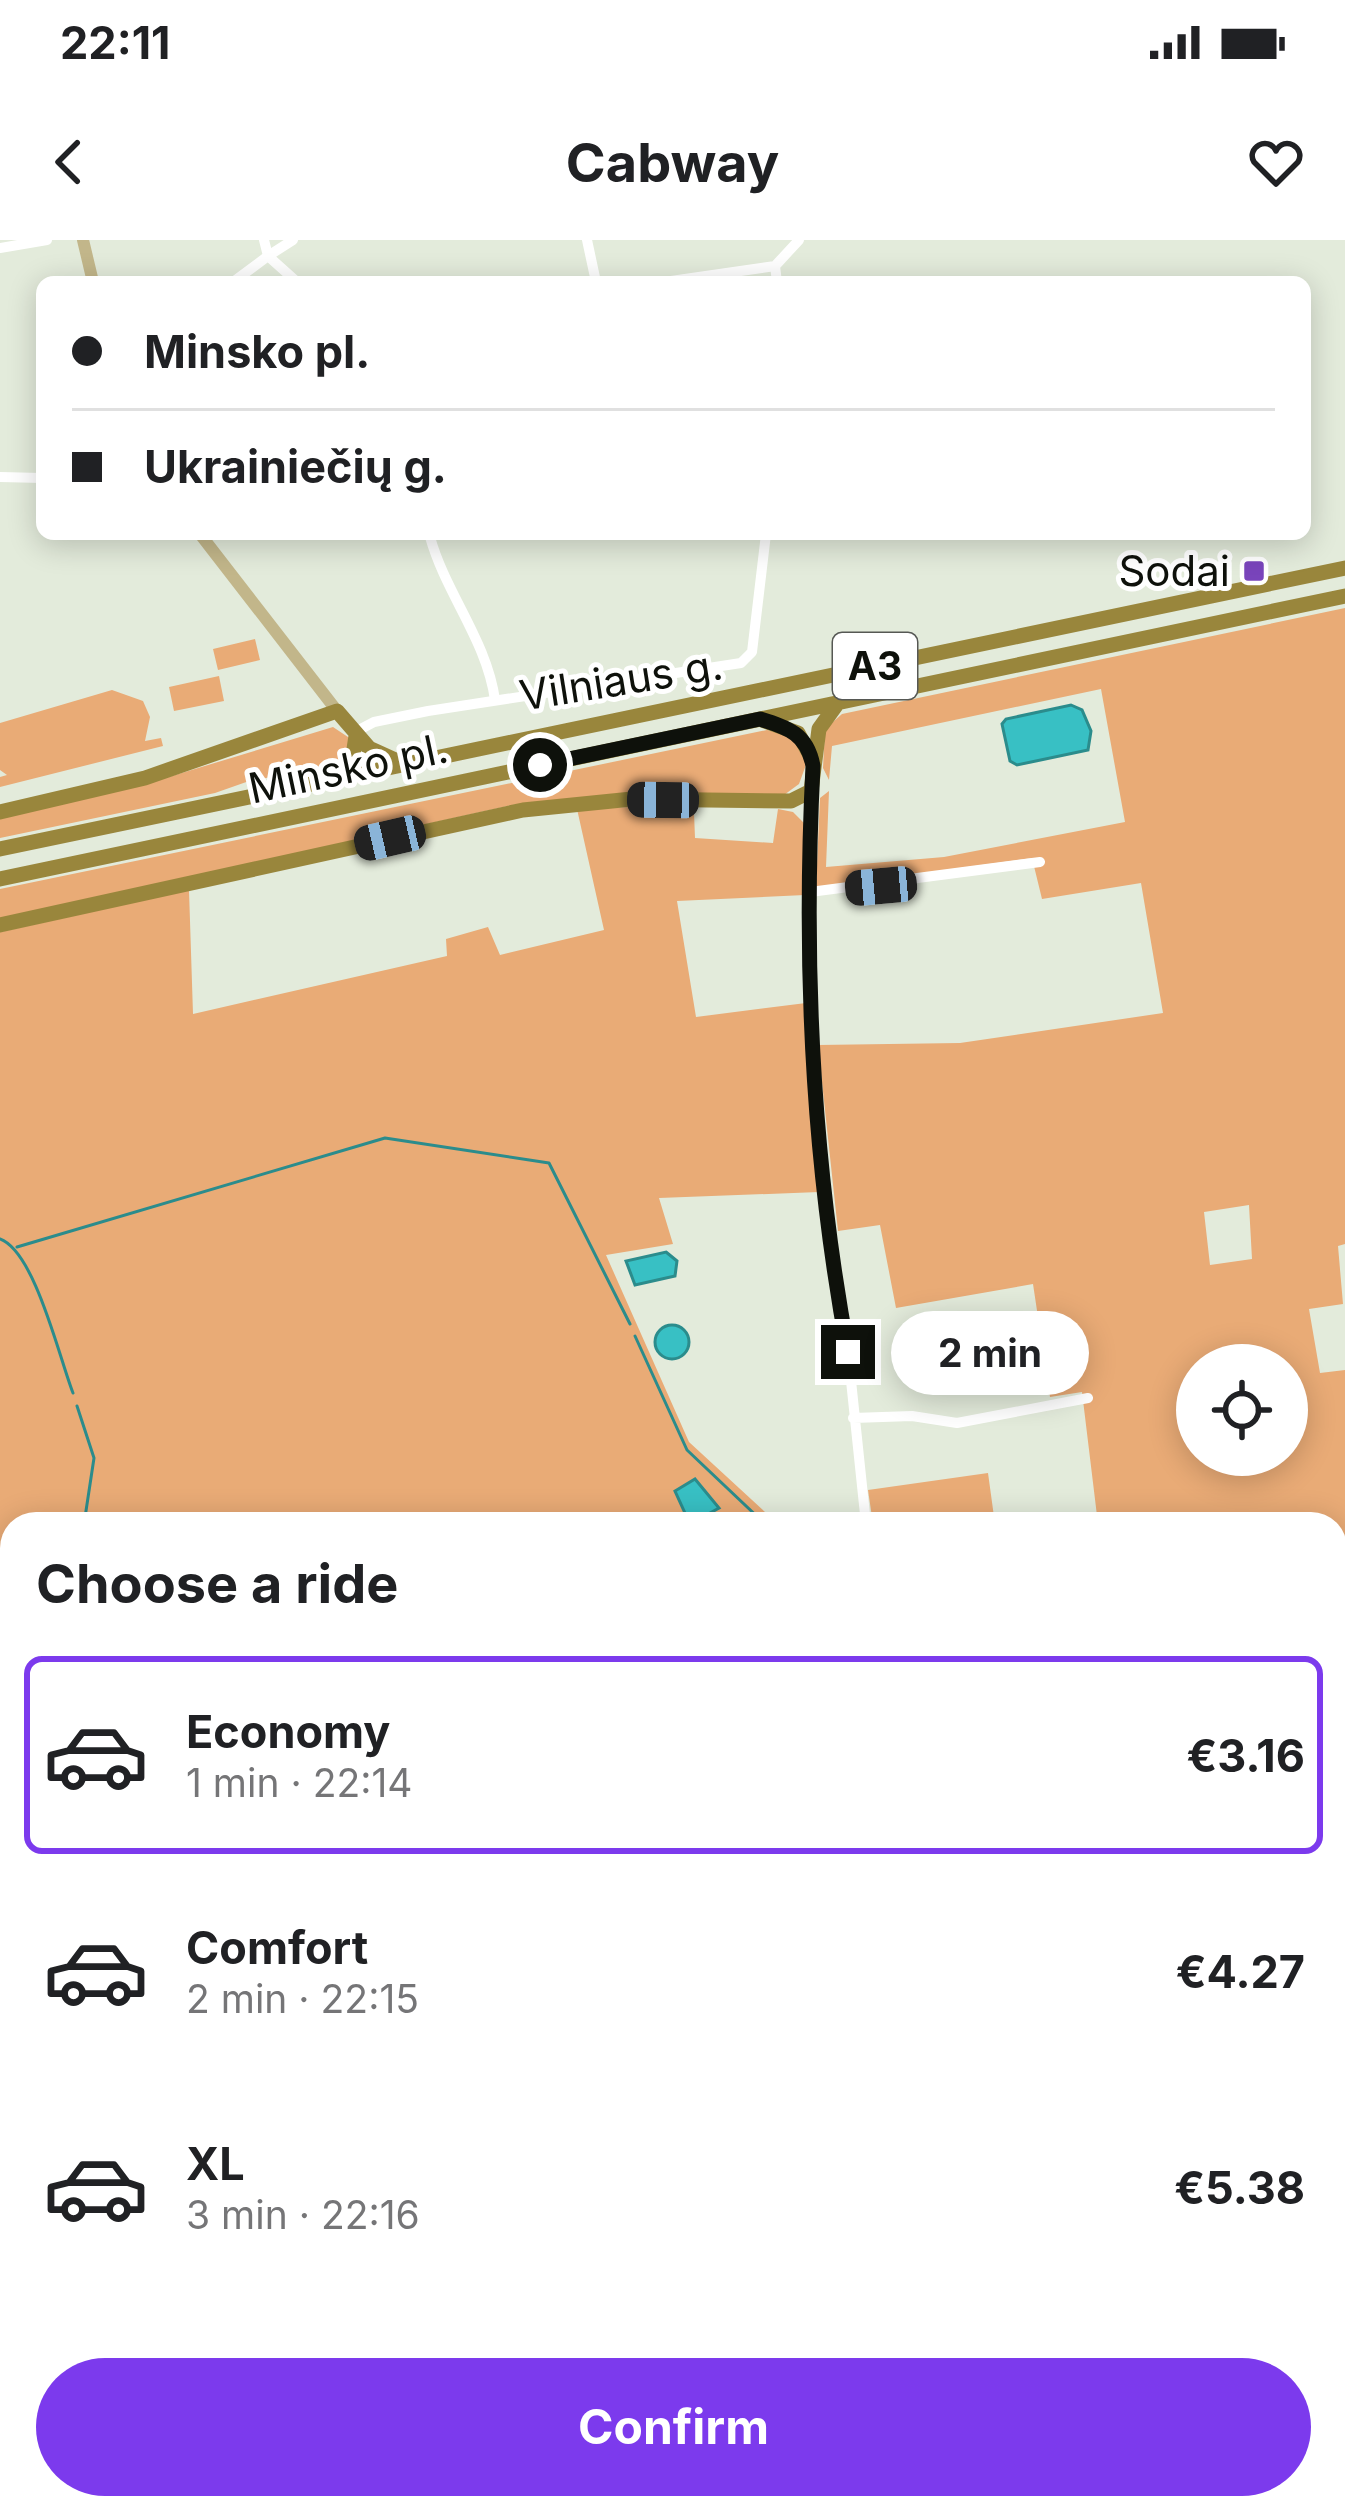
<!DOCTYPE html>
<html lang="en">
<head>
<meta charset="utf-8">
<style>
  body { margin:0; font-family:Inter,sans-serif; background:#f6f6f6; color:#202124; height:100vh; display:flex; flex-direction:column; font-size:45px; white-space:nowrap }
  * { box-sizing:border-box; margin:0 }
  p { font-size:39px; color:#757577 }
  .icon { flex:none; width:66px; height:66px; fill:none; stroke:currentColor; stroke-width:2; stroke-linecap:round; stroke-linejoin:round }
  .map { position:relative; flex:1; overflow:hidden }
  .sheet { position:absolute; left:0px; top:1272px; width:1347px; height:1008px; display:flex; flex-direction:column; background:#fff; border-radius:36px 36px 0 0; box-shadow:0 6px 30px #0003 }
  .sheet>* { flex:none }
  .banner { position:absolute; left:36px; top:36px; width:1275px; height:264px; border-radius:18px; box-shadow:0 6px 30px #0003; display:grid; align-content:center; height:264px; padding:0 36px; background:#fff }
  .tools { position:absolute; left:1176px; top:1104px; display:grid; gap:24px }
  .tools a { display:grid; place-items:center; width:132px; height:132px; border-radius:50%; background:#fff; box-shadow:0 6px 30px #0003; font-size:60px }
  .end { position:absolute; width:54px; height:54px; margin:-27px; border:15px solid #0e110b; background:#fff; box-shadow:0 0 0 6px #fff }
  .from { border-radius:50% }
  .bubble { position:absolute; height:84px; border-radius:42px; background:#fff; box-shadow:0 6px 30px #0003; font-size:39px; font-weight:700; line-height:84px; text-align:center }
  .car { position:absolute; width:36px; height:72px; margin:-36px -18px; border-radius:15px; box-shadow:0 0 9px 3px #0007; background:linear-gradient(#222 24%,#8ab4d8 0 40%,#222 0 76%,#8ab4d8 0 86%,#222 0) }
  .banner b { display:flex; align-items:center; gap:42px; height:114px; font-size:45px }
  .banner b+b { border-top:3px solid #e0e0e0 }
  .banner i { width:30px; height:30px; background:#202124 }
  ul { padding:0; list-style:none }
  li { display:flex; align-items:center; gap:36px; height:198px; margin:0 24px 18px; padding:0 12px; border:6px solid transparent; border-radius:18px }
  li div { flex:1 }
  li b { display:block; font-size:45px }
  li em { font-style:normal; font-weight:700 }
  li.current { border-color:#7c3aed }
  li>.icon { width:108px; height:108px; stroke-width:1.5 }
  h2 { padding:0 36px; font-size:54px; line-height:144px }
  .button { display:flex; gap:24px; margin-top:auto; padding:24px 36px }
  .button a { flex:1; height:138px; border-radius:72px; background:#7c3aed; color:#fff; font-size:48px; font-weight:700; line-height:138px; text-align:center }
  .status { display:flex; justify-content:space-between; align-items:center; height:84px; padding:0 60px; background:#fff; direction:ltr }
  .status svg { height:33px; fill:currentColor }
  header { display:flex; justify-content:space-between; align-items:center; height:156px; padding:0 36px; background:#fff; font-size:54px; font-weight:700 }
  .map>svg:first-child { display:block }
</style>
</head>
<body>
<div class="status"><b>22:11</b><svg viewBox="0 0 49 12"><path d="M0 12V9h3v3zM5 12V6h3v6zM10 12V3h3v9zM15 12V0h3v12zM26 1h20v11H26zM47 4h2v5h-2z"/></svg></div>
<header><svg class="icon" aria-label="back" viewBox="0 0 24 24"><path d="M15 5l-7 7 7 7"/></svg>Cabway<svg class="icon" aria-label="heart" viewBox="0 0 24 24"><path d="M12 20l-8-8c-3-5 5-10 8-4 3-6 11-1 8 4z"/></svg></header>
<div class="map">
<svg width="1345" height="2280" viewBox="0 0 1345 2280">
  <rect width="100%" height="100%" fill="#e3ebdb"/>
  <!-- green -->
  <path fill="#e9ab76" fill-rule="evenodd" d="M1345 368V1004L1338 1006 1343 1064 1309 1069 1320 1133 1345 1130V1643L1335 1645V1284H1098L1082 1152 1050 1157 1033 1044 896 1068 880 985 838 991 818 805 960 803 1163 773 1141 643 1042 659 1032 618 816 648 820 558 829 551 826 627 944 617 1125 582 1101 449 832 506 829 540 823 528 825 489 842 474ZM1249 965 1252 1019 1210 1025 1204 972ZM1197 1125H1287V1215H1197Z
    M255 399 260 420 218 430 213 409Z
    M219 436 224 461 174 471 169 447Z
    M112 450 143 461 150 477 145 501 161 498 163 506 0 547V537L7 535 0 530V483Z
    M333 487 351 499 352 513 339 527 252 540 215 553 0 598V577L162 539Z
    M767 490 792 496 807 522 799 544 784 555 634 553 512 565 0 679V649Z
    M681 565 694 573 695 598 773 603 778 569 793 572 806 585 805 655 677 661 696 777 806 763 819 952 659 958 673 1004 606 1015 689 1202 778 1284H12V2195L0 2196V692L189 650 193 774 447 716 446 699 488 687 500 715 604 690 577 569Z
    M988 1233 995 1284H873L868 1250Z
    M174 2268H628V2280H176Z"/>
  <!-- water -->
  <path fill="#38c0c4" stroke="#2b8c8c" stroke-width="3" d="M1071 465 1082 470 1091 491 1088 510 1017 525 1010 521 1002 484 1006 479Z
    M666 1012 677 1021 675 1036 635 1045 626 1021Z
    M655 1102a17 17 0 1 1 34 0a17 17 0 1 1-34 0Z
    M695 1239 719 1268 690 1284 675 1251Z"/>
  <g fill="none" stroke-linecap="round" stroke-linejoin="round">
    <!-- stream -->
    <path stroke="#2b8c8c" stroke-width="3" d="M0 999C35 1012 59 1117 73 1153
      M17 1007 385 898 549 923 630 1084
      M635 1096 687 1210 765 1284
      M77 1166 94 1218 84 1284
      M0 1727 12 1663"/>
    <!-- minor -->
    <path stroke="#fff" stroke-width="10" d="M264 0 268 16 293 0
      M587 0 596 42
      M0 8 47 0
      M233 42 268 16 297 42
      M664 42 775 26
      M777 42 775 26 799 0
      M0 237 42 238
      M430 297C446 354 487 401 495 460
      M353 493 374 482 428 471 741 423 752 412 766 294
      M811 551 808 710 824 969 848 1112 866 1284
      M810 652 1040 622
      M853 1178 912 1176 957 1183 1088 1158
      M1335 1649 1345 1647
      M1335 1754 1345 1775
      M1335 2049 1345 2046
      M1335 2162 1345 2160
      M1335 2258 1345 2255
      M633 2280V2268
      M1241 2280 1292 2268"/>
    <!-- major -->
    <path stroke="#c2b68a" stroke-width="12" d="M83 0 93 42
      M200 294 337 471"/>
    <!-- highway -->
    <path stroke="#99863c" stroke-width="15" d="M762 480 798 493 811 517
      M335 539 352 522 356 496
      M0 572 145 538 337 471 369 508 402 523
      M0 609 1345 328
      M0 639 1345 356
      M0 685 523 570 632 559 791 561 811 551 819 489 837 464"/>
  </g>
  <g fill="none" stroke-linecap="round" stroke-linejoin="round">
    <!-- route -->
    <path stroke="#0e110b" stroke-width="15" d="M540 525 760 479C789 488 807 494 813 526 803 722 812 919 848 1112"/>
  </g>
  <!-- markers -->
  <rect fill="#7944bb" stroke="#fff" stroke-width="4.5" x="1242" y="319" width="24" height="24" rx="6"/>
  <g text-anchor="middle" stroke-width="10" stroke-linejoin="round" paint-order="stroke">
    <!-- shield labels -->
    <rect fill="#fff" stroke="#565854" stroke-width="3" x="833" y="393" width="84" height="66" rx="9"/>
    <g font-size="39" font-weight="bold" fill="#0e110b">
      <text x="875" y="440">A3</text>
    </g>
    <!-- poi labels -->
    <g font-size="42" fill="#0e110b" stroke="#fff" text-anchor="end">
      <text x="1230" y="346">Sodai</text>
    </g>
    <!-- street labels -->
    <g font-size="42" fill="#0e110b" stroke="#fff">
      <text transform="translate(621 440) rotate(-9)" y="15">Vilniaus g.</text>
      <text transform="translate(348 528) rotate(-12)" y="15">Minsko pl.</text>
    </g>
  </g>
</svg>
<div class="tools">
<a><svg class="icon" aria-label="locate" viewBox="0 0 24 24"><circle cx="12" cy="12" r="6"/><path d="M12 2v4M12 18v4M2 12h4M18 12h4"/></svg></a>
</div>
<i class="end from" style="left:540px;top:525px"></i>
<i class="end" style="left:848px;top:1112px"></i>
<div class="bubble" style="left:891px;top:1071px;width:198px">2 min</div>
<i class="car" style="left:663px;top:560px;rotate:271deg"></i>
<i class="car" style="left:390px;top:598px;rotate:257deg"></i>
<i class="car" style="left:881px;top:646px;rotate:265deg"></i>
<div class="banner">
<b><i class="from"></i>Minsko pl.</b>
<b><i></i>Ukrainiečių g.</b>
</div>
<section class="sheet">
<h2>Choose a ride</h2>
<ul>
<li class="current"><svg class="icon" aria-label="car" viewBox="0 0 24 24"><path d="M5 17H2v-5l4-1 3-4h7l3 4 3 1v5h-3M9 17h6M6 11h13"/><circle cx="7" cy="17" r="2"/><circle cx="17" cy="17" r="2"/></svg><div><b>Economy</b><p>1 min · 22:14</p></div><em>€3.16</em></li>
<li><svg class="icon" aria-label="car" viewBox="0 0 24 24"><path d="M5 17H2v-5l4-1 3-4h7l3 4 3 1v5h-3M9 17h6M6 11h13"/><circle cx="7" cy="17" r="2"/><circle cx="17" cy="17" r="2"/></svg><div><b>Comfort</b><p>2 min · 22:15</p></div><em>€4.27</em></li>
<li><svg class="icon" aria-label="car" viewBox="0 0 24 24"><path d="M5 17H2v-5l4-1 3-4h7l3 4 3 1v5h-3M9 17h6M6 11h13"/><circle cx="7" cy="17" r="2"/><circle cx="17" cy="17" r="2"/></svg><div><b>XL</b><p>3 min · 22:16</p></div><em>€5.38</em></li>
</ul>
<div class="button"><a>Confirm</a></div>
</section>
</div>
</body>
</html>
